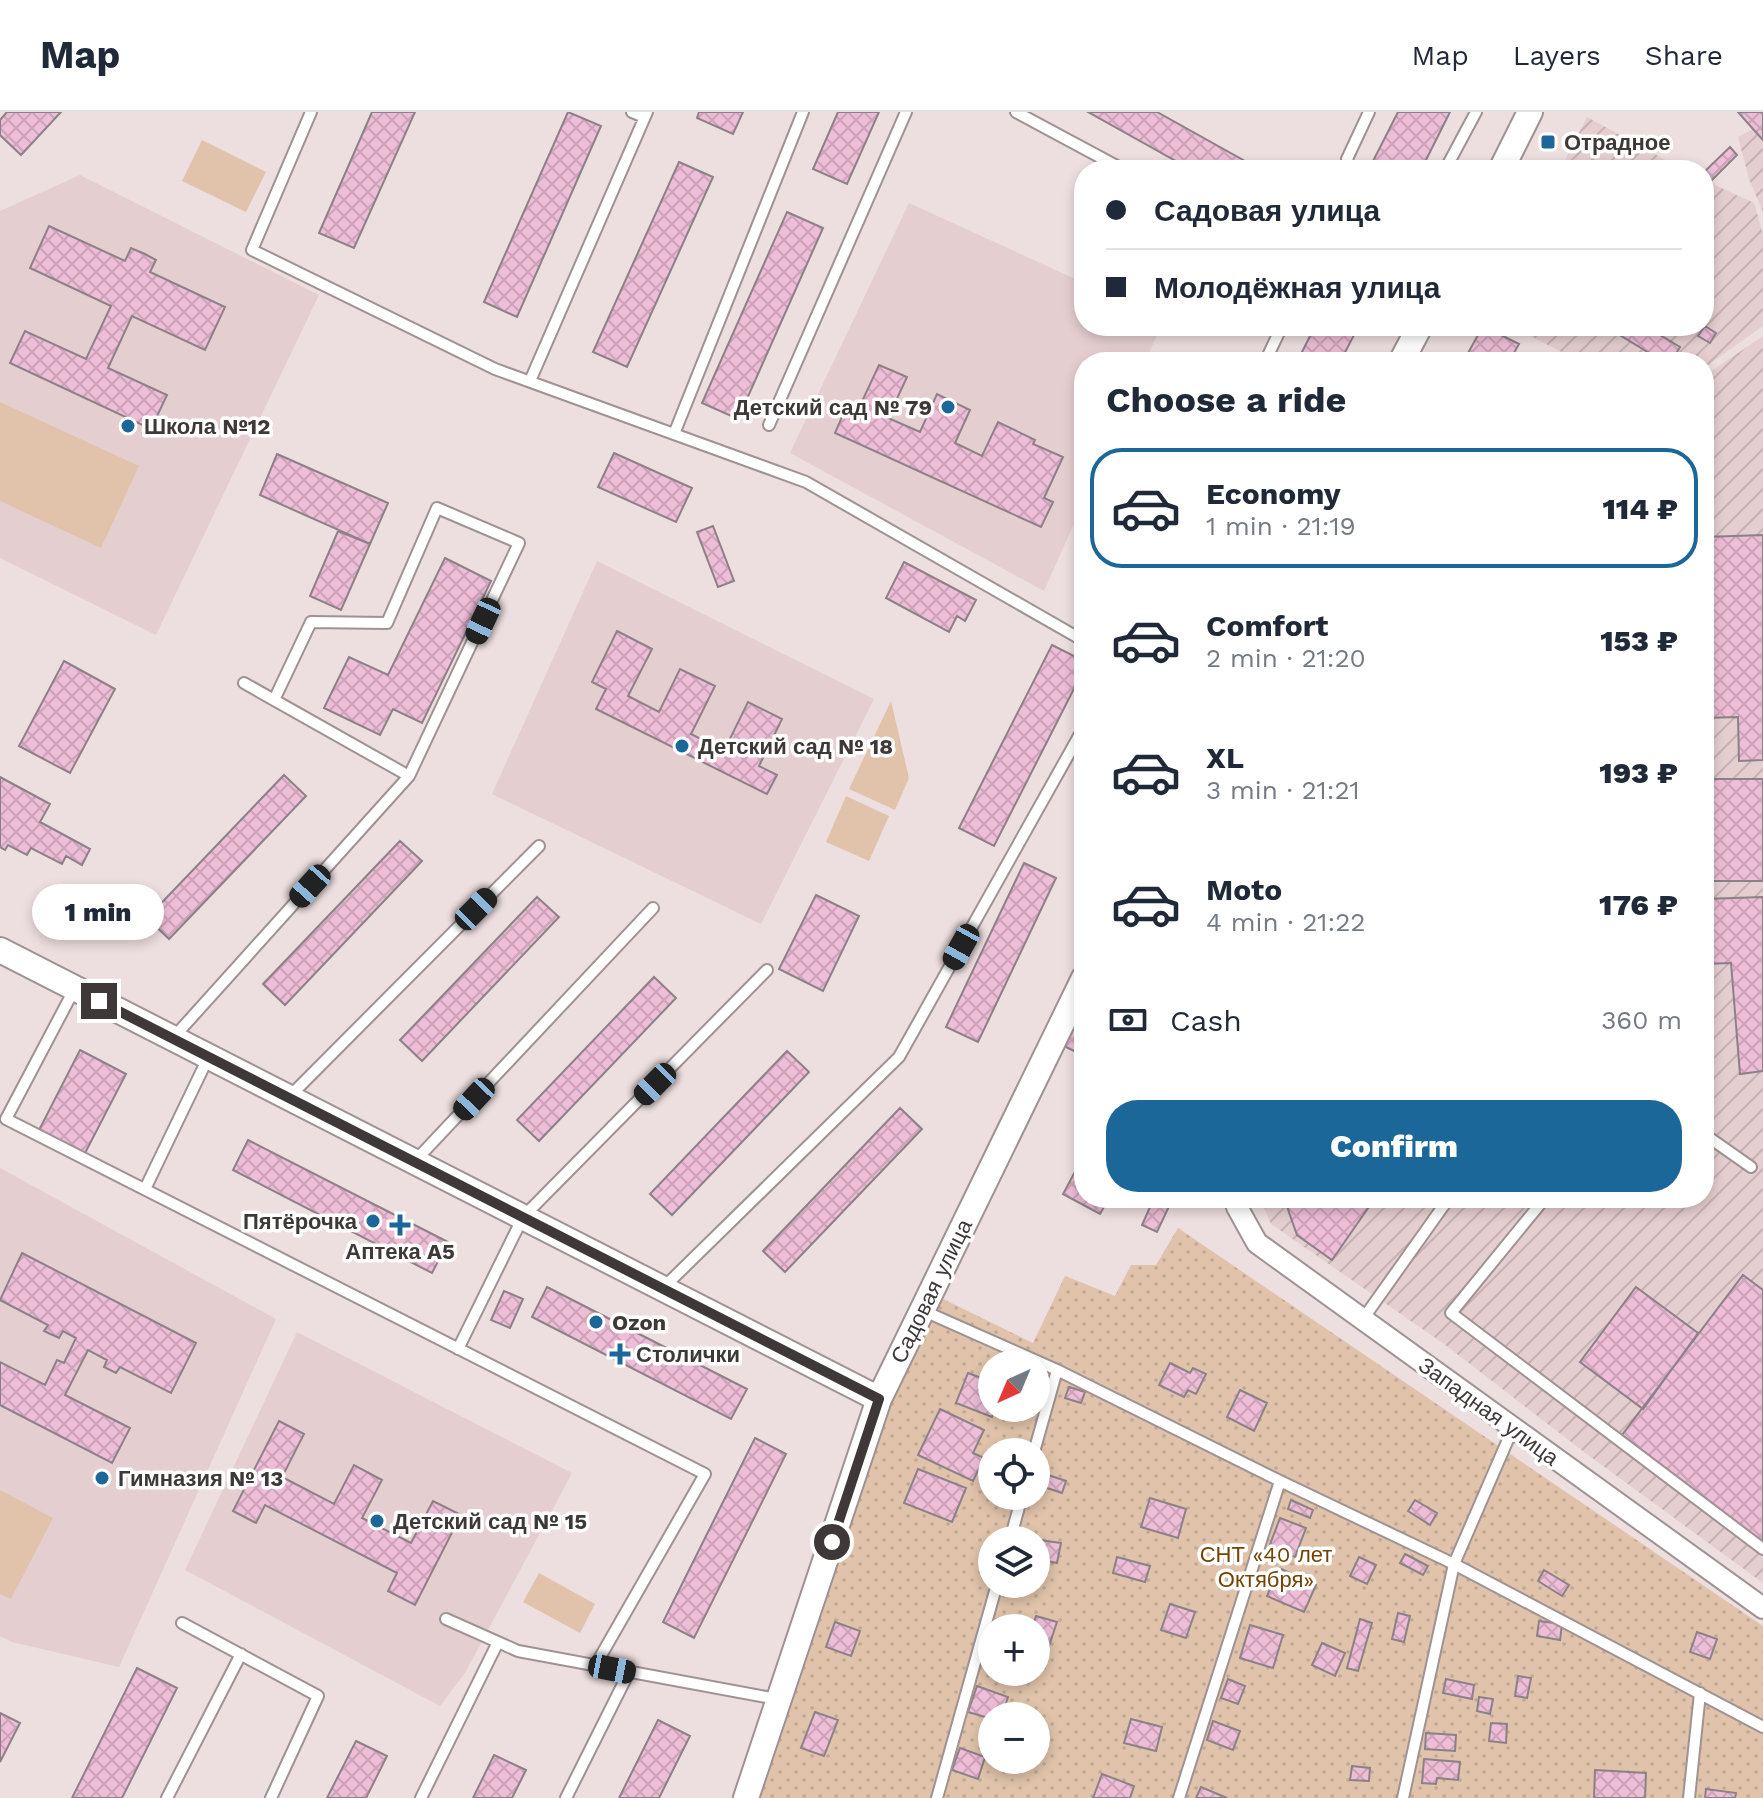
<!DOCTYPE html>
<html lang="en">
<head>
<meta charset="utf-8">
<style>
  body { margin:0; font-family:"Work Sans",sans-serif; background:#f2f2f3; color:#1f2937; height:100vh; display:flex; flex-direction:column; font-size:30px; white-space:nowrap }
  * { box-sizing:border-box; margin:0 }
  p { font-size:26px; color:#747a83 }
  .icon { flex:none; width:44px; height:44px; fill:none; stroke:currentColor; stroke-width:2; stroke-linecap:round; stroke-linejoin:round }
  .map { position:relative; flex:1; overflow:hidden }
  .drawer { position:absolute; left:1074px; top:240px; width:640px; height:856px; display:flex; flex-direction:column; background:#fff; border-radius:32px; box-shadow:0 4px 12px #0003 }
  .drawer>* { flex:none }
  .top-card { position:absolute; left:1074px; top:48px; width:640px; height:176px; border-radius:32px; box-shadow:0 4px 12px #0003; display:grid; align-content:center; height:176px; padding:0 32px; background:#fff }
  .needle { width:52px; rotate:224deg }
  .fabs { position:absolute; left:978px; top:1238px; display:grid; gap:16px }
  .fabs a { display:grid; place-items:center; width:72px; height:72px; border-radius:50%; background:#fff; box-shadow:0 4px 12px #0003; font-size:40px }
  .end { position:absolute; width:36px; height:36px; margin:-18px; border:10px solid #3e3839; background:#fff; box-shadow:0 0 0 4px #fff }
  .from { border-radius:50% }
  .bubble { position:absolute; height:56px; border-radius:28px; background:#fff; box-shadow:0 4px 12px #0003; font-size:26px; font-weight:800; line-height:56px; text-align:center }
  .car { position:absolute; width:24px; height:48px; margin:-24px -12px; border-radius:10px; box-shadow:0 0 6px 2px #0007; background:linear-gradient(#222 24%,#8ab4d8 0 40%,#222 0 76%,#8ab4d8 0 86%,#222 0) }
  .top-card b { display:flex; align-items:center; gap:28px; height:76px; font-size:30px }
  .top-card b+b { border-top:2px solid #e0e1e3 }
  .top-card i { width:20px; height:20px; background:#1f2937 }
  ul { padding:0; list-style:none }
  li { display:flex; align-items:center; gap:24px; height:120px; margin:0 16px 12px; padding:0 16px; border:4px solid transparent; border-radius:32px }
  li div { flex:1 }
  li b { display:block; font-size:30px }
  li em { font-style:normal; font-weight:800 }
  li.current { border-color:#1b679a }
  li>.icon { width:72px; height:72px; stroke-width:1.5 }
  h2 { padding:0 32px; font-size:36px; line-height:96px }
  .pay { display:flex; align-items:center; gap:20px; height:88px; padding:0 32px; font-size:30px }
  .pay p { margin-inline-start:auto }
  .cta { display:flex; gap:16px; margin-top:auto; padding:16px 32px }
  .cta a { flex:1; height:92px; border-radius:32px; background:#1b679a; color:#fff; font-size:32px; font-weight:800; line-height:92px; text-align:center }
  header { display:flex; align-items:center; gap:48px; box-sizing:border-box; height:112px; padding:0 40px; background:#fff; border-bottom:2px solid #e0e1e3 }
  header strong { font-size:38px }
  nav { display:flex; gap:44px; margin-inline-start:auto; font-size:28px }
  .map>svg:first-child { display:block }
</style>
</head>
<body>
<header>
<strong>Map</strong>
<nav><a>Map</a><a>Layers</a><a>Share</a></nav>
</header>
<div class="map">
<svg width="1763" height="1686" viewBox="0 0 1763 1686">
  <defs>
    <pattern id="industrial-furrows" width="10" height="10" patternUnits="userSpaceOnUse" patternTransform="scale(2)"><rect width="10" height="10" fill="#e5ced0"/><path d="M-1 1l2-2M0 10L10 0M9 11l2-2" fill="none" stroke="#c6b2b3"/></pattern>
    <pattern id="garden-dots" width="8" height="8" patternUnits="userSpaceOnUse" patternTransform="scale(2)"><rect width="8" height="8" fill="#e0c3aa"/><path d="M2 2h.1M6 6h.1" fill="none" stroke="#c1a893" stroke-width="1.8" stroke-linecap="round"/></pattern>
    <pattern id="building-cross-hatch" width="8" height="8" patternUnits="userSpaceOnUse" patternTransform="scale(2)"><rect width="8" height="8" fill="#eebdd7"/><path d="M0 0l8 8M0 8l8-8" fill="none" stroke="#cda3b9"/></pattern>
  </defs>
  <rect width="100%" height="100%" fill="#eddedf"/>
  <!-- built -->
  <path fill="#e5ced0" d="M80 63 319 183 156 523 0 446V99Z
    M909 91 1084 171V214H1161L1145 250H1084V389L1044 479 790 341Z
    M597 449 874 587 761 812 492 682Z
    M0 1056 276 1207 119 1555 12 1530 0 1524Z
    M297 1220 572 1361 465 1561 440 1594 185 1458Z"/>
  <!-- industrial -->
  <path fill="url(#industrial-furrows)" d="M1738 0H1763V100L1749 67 1738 25 1753 17Z
    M1587 5 1684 58H1560Z
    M1704 68 1754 91 1763 122V214L1704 256V250H1581L1511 214H1704Z
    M1763 224V1471L1584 1340 1444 1232 1271 1112 1260 1086H1704V264Z"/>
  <!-- green -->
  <path fill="#e0c3aa" d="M202 28 266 60 246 100 182 69Z
    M0 290 139 354 101 436 0 389Z
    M891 589 909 666 895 698 849 677Z
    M846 684 889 704 869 749 826 730Z
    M0 1378 53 1406 11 1487 0 1482Z
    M539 1461 595 1492 580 1521 523 1490Z"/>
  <!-- garden -->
  <path fill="url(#garden-dots)" fill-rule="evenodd" d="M1178 1116 1763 1514V1686H760L891 1290 937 1184 1033 1231 1065 1164 1115 1184 1131 1153H1156ZM992 1252H1036V1296H992ZM992 1340H1036V1384H992ZM992 1428H1036V1472H992ZM992 1516H1036V1560H992ZM992 1604H1036V1648H992Z"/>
  <!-- building -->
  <path fill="url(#building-cross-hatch)" stroke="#8c8187" stroke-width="2" d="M7 0H61L21 43 0 23V8Z
    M372 0H415L354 136 319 121Z
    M568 0 601 14 517 205 484 190Z
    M699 0H743L733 22 697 6Z
    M838 0H879L847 72 813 57Z
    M1088 0H1157L1261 58H1192Z
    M1398 0H1450L1421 58H1385L1372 51Z
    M1738 0H1763V28L1753 17Z
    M1730 35 1737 43 1711 69 1704 60Z
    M679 50 713 65 627 255 593 240Z
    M787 100 823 116 738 307 702 291Z
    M49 114 125 149 131 136 145 142 156 148 150 160 225 195 205 238 132 204 108 256 167 283 151 317 10 251 25 219 86 247 111 194 30 156Z
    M1315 214H1335L1354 223 1340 250H1297Z
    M1483 214 1519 232 1509 250H1463Z
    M1605 214H1645L1680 235 1671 250H1664Z
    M1705 214 1716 221 1710 231 1698 224Z
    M879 253 907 265 888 306 920 320 937 282 970 298 955 331 982 344 998 310 1035 328 1033 332 1063 345 1044 386 1053 390 1041 415 835 321 848 291 859 296Z
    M614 341 692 376 676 410 598 375Z
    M277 342 388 391 370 432 260 383Z
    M713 414 734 469 718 475 697 420Z
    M338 419 370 432 341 498 310 484Z
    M1763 423V648L1739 649 1738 605 1704 606V425Z
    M445 446 491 469 422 611 393 597 380 623 324 596 349 545 388 563Z
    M904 450 976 488 965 509 957 504 949 520 886 486Z
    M617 519 652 537 628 584 659 600 680 557 715 574 691 622 724 639 748 590 782 607 759 654 777 663 767 682 596 597 606 577 592 570Z
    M1052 533 1084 549V557L994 734 959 716Z
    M64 549 115 577 70 661 19 634Z
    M284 663 306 684 169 827 147 806Z
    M0 665 50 692 40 710 90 737 82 753 66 744 62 752 31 736 27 743 8 733 5 738 0 735Z
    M1704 667H1763V769H1704Z
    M400 729 422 749 285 893 263 872Z
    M1024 751 1056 766 978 930 946 915Z
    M816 783 859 804 823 879 779 857Z
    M537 785 559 805 422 949 400 928Z
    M1763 785V959L1740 962 1731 851 1704 852V787Z
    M654 865 676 886 539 1029 517 1008Z
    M1084 891V944L1062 933Z
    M80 938 126 962 83 1045 37 1022Z
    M787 939 809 960 672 1103 650 1082Z
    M900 996 922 1017 785 1160 763 1139Z
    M248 1028 448 1130 432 1161 233 1058Z
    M1084 1043V1086H1109L1100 1102 1063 1082Z
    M1154 1086H1173L1157 1120 1142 1113Z
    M1284 1086H1375L1332 1148 1297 1123Z
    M22 1141 196 1231 171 1281 120 1255 116 1261 104 1255 107 1248 88 1238 65 1283 130 1316 112 1351 0 1293V1250L45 1273 57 1248 64 1251 76 1226 63 1219 59 1226 44 1219 48 1213 0 1188Z
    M1743 1163 1763 1178V1430L1622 1323Z
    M547 1175 747 1277 731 1307 532 1205Z
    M1636 1175 1698 1221 1643 1297 1580 1250Z
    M504 1179 523 1187 510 1216 491 1208Z
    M1170 1251 1190 1261 1193 1256 1206 1262 1196 1282 1188 1278 1184 1285 1159 1273Z
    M968 1261 992 1270V1296H996L992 1305 956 1291Z
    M1069 1275 1085 1280 1081 1291 1065 1286Z
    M1240 1278 1267 1291 1254 1319 1227 1305Z
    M940 1297 984 1318 973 1341 984 1346 973 1369 918 1343Z
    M279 1309 304 1322 282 1365 334 1392 354 1353 382 1368 362 1406 411 1431 433 1389 461 1403 415 1493 388 1479 397 1461 265 1393 256 1411 233 1399Z
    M755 1326 786 1342 694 1526 663 1510Z
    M918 1357 966 1376 952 1410 904 1391Z
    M1048 1363 1066 1369 1062 1381 1044 1375Z
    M1150 1386 1186 1397 1178 1426 1141 1415Z
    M1291 1388 1313 1398 1310 1406 1288 1397Z
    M1415 1388 1437 1401 1430 1413 1408 1399Z
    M1280 1406 1306 1416 1295 1445 1269 1435Z
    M1040 1428 1061 1431 1057 1451 1037 1447Z
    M1405 1442 1428 1454 1423 1463 1400 1451Z
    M1117 1445 1150 1454 1145 1470 1113 1461Z
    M1359 1445 1376 1453 1367 1472 1350 1464Z
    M1279 1456 1316 1473 1304 1500 1267 1484Z
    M1544 1458 1569 1473 1562 1484 1538 1469Z
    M1170 1492 1195 1500 1186 1526 1161 1518Z
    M1398 1501 1410 1504 1404 1530 1392 1527Z
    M1036 1504 1057 1510 1049 1534 1036 1530V1516H1032Z
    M1360 1507 1372 1511 1358 1559 1347 1556Z
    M1539 1509 1562 1512 1560 1528 1537 1524Z
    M835 1510 860 1519 851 1544 826 1535Z
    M1250 1513 1283 1523 1273 1556 1240 1546Z
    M1697 1520 1717 1527 1710 1547 1690 1540Z
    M1322 1531 1345 1541 1335 1564 1312 1553Z
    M137 1556 177 1576 122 1686H72Z
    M1518 1564 1531 1566 1527 1586 1515 1584Z
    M1228 1567 1245 1574 1238 1592 1221 1586Z
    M1446 1567 1474 1573 1472 1587 1443 1581Z
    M977 1574 1008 1585 1002 1604H992V1607L968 1600Z
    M1479 1585 1493 1587 1490 1602 1477 1599Z
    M815 1600 838 1608 824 1644 801 1636Z
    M0 1601 20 1611 0 1650Z
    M1131 1607 1162 1615 1156 1639 1124 1631Z
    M658 1608 690 1624 659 1686H619Z
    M1213 1609 1240 1619 1233 1638 1207 1628Z
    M1491 1611 1507 1612 1506 1631 1489 1629Z
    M1426 1621 1456 1623 1455 1639 1425 1637Z
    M356 1629 387 1644 366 1686H327Z
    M960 1636 985 1645 978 1667 952 1658Z
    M494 1643 526 1658 512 1686H473Z
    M1424 1647 1460 1650 1458 1668 1437 1666 1436 1672 1422 1671Z
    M1352 1654 1370 1656 1369 1669 1350 1668Z
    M1595 1658 1646 1661 1645 1686H1594Z
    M1102 1662 1134 1674 1130 1686H1093Z
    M1201 1675 1227 1686H1196Z
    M1706 1677 1736 1681 1735 1686H1705Z"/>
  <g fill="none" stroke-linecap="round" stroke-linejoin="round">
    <defs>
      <path id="service" d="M311 0 252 138 495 257 806 370 1084 529
        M632 0 644 5
        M1016 0 1124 58
        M1351 58 1347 47 1369 0
        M1445 58 1476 0
        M1265 250 1282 214
        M530 269 647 0
        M769 313 906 0
        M674 322 803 0
        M244 571 409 664
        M75 876 6 1007 705 1362 595 1554
        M174 925 409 664 519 431 437 396 387 511 311 510 274 588
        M290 984 539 734
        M1704 1022 1751 1055
        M416 1048 653 796
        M145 1077 208 946
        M1545 1086 1451 1201 1763 1437
        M664 1175 899 945 1084 615
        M924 1199 1057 1258 1280 1369 1454 1452 1763 1615
        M1363 1207 1449 1086
        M458 1237 523 1105 767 858
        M1034 1340 1057 1258
        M1010 1428 1022 1384
        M446 1507 518 1539 777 1587
        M182 1511 318 1584 271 1686
        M167 1686 241 1542
        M421 1686 498 1530
        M566 1686 629 1560
        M937 1686 997 1472
        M1179 1686 1280 1369
        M1403 1686 1454 1452 1513 1316
        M1689 1686 1700 1581"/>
      <path id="minor" d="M1235 1086 1237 1095 1257 1131 1763 1496"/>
      <path id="tertiary" d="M1501 58 1530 0
        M1401 250 1420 214
        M0 838 879 1287
        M746 1686 879 1287 1084 866"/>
    </defs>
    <!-- service casing -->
    <use href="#service" stroke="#9f9293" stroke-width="14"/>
    <!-- minor casing -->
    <use href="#minor" stroke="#9f9293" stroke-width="24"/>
    <!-- tertiary casing -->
    <use href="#tertiary" stroke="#9f9293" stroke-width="28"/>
    <!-- service -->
    <use href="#service" stroke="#fff" stroke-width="10"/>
    <!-- minor -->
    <use href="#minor" stroke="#fff" stroke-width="20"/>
    <!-- tertiary -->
    <use href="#tertiary" stroke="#fff" stroke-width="24"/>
  </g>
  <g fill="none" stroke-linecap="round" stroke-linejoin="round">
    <!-- route -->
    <path stroke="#3e3839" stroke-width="10" d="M99 889 879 1287 832 1430"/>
  </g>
  <!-- markers -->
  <g fill="#1b679a" stroke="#fff" stroke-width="3">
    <rect x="1540" y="22" width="16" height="16" rx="4"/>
    <circle cx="948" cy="295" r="8"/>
    <circle cx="128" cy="314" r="8"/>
    <circle cx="682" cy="634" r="8"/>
    <circle cx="373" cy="1109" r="8"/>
    <path d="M396 1101h8v8h8v8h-8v8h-8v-8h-8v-8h8z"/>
    <circle cx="596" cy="1210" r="8"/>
    <path d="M616 1230h8v8h8v8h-8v8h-8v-8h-8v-8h8z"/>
    <circle cx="102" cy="1366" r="8"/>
    <circle cx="377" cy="1409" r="8"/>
  </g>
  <g text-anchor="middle" stroke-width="7" stroke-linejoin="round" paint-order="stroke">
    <!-- poi labels -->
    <g font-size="22" font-weight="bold" fill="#3e3839" stroke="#fff" text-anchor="start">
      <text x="1564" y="38">Отрадное</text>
      <text x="932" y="303" text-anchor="end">Детский сад № 79</text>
      <text x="144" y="322">Школа №12</text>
      <text x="698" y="642">Детский сад № 18</text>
      <text x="357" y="1117" text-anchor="end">Пятёрочка</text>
      <text x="400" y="1147" text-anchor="middle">Аптека A5</text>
      <text x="612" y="1218">Ozon</text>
      <text x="636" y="1250">Столички</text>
      <text x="118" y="1374">Гимназия № 13</text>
      <text x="393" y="1417">Детский сад № 15</text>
    </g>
    <!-- street labels -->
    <g font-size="22" fill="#3e3839" stroke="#fff">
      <text transform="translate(931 1179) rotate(-64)" y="8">Садовая улица</text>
      <text transform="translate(1489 1299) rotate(36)" y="8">Западная улица</text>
    </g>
    <!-- park labels -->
    <g font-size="22" fill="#734206" stroke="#fff">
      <text x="1266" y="1450">СНТ «40 лет<tspan x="1266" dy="25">Октября»</tspan></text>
    </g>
  </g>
</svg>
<div class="fabs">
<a><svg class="needle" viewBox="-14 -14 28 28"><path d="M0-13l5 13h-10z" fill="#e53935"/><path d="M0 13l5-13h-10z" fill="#747a83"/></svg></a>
<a><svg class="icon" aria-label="locate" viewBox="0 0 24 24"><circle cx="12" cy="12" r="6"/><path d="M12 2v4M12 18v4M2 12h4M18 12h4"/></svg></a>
<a><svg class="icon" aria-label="layers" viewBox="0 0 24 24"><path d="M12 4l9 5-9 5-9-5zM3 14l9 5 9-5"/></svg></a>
<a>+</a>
<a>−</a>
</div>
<i class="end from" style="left:832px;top:1430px"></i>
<i class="end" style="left:99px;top:889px"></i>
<div class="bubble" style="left:32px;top:772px;width:132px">1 min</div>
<i class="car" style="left:483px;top:509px;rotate:205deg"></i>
<i class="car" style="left:310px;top:774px;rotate:222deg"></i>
<i class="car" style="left:476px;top:797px;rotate:45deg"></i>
<i class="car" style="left:961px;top:835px;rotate:209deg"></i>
<i class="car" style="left:655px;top:972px;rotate:225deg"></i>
<i class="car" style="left:474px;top:987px;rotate:223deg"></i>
<i class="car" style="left:612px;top:1557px;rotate:101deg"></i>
<div class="top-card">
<b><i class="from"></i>Садовая улица</b>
<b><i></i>Молодёжная улица</b>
</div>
<section class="drawer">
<h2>Choose a ride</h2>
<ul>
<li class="current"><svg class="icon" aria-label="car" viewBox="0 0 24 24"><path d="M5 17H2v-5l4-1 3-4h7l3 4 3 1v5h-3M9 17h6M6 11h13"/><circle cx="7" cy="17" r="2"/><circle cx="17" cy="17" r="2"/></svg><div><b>Economy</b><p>1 min · 21:19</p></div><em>114 ₽</em></li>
<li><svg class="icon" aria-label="car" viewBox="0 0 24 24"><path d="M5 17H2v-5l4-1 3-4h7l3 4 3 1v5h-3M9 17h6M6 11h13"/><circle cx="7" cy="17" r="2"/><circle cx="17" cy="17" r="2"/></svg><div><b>Comfort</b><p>2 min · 21:20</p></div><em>153 ₽</em></li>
<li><svg class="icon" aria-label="car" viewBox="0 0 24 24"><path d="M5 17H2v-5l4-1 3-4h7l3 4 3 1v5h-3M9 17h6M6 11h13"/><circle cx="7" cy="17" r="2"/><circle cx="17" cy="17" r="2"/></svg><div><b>XL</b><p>3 min · 21:21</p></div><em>193 ₽</em></li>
<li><svg class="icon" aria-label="car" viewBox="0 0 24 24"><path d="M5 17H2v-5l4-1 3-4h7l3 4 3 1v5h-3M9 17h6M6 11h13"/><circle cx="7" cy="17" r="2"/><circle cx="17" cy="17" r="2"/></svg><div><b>Moto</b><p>4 min · 21:22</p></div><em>176 ₽</em></li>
</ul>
<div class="pay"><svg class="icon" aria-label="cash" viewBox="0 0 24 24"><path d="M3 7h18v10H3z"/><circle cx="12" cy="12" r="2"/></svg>Cash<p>360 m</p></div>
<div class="cta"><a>Confirm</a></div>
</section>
</div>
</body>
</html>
